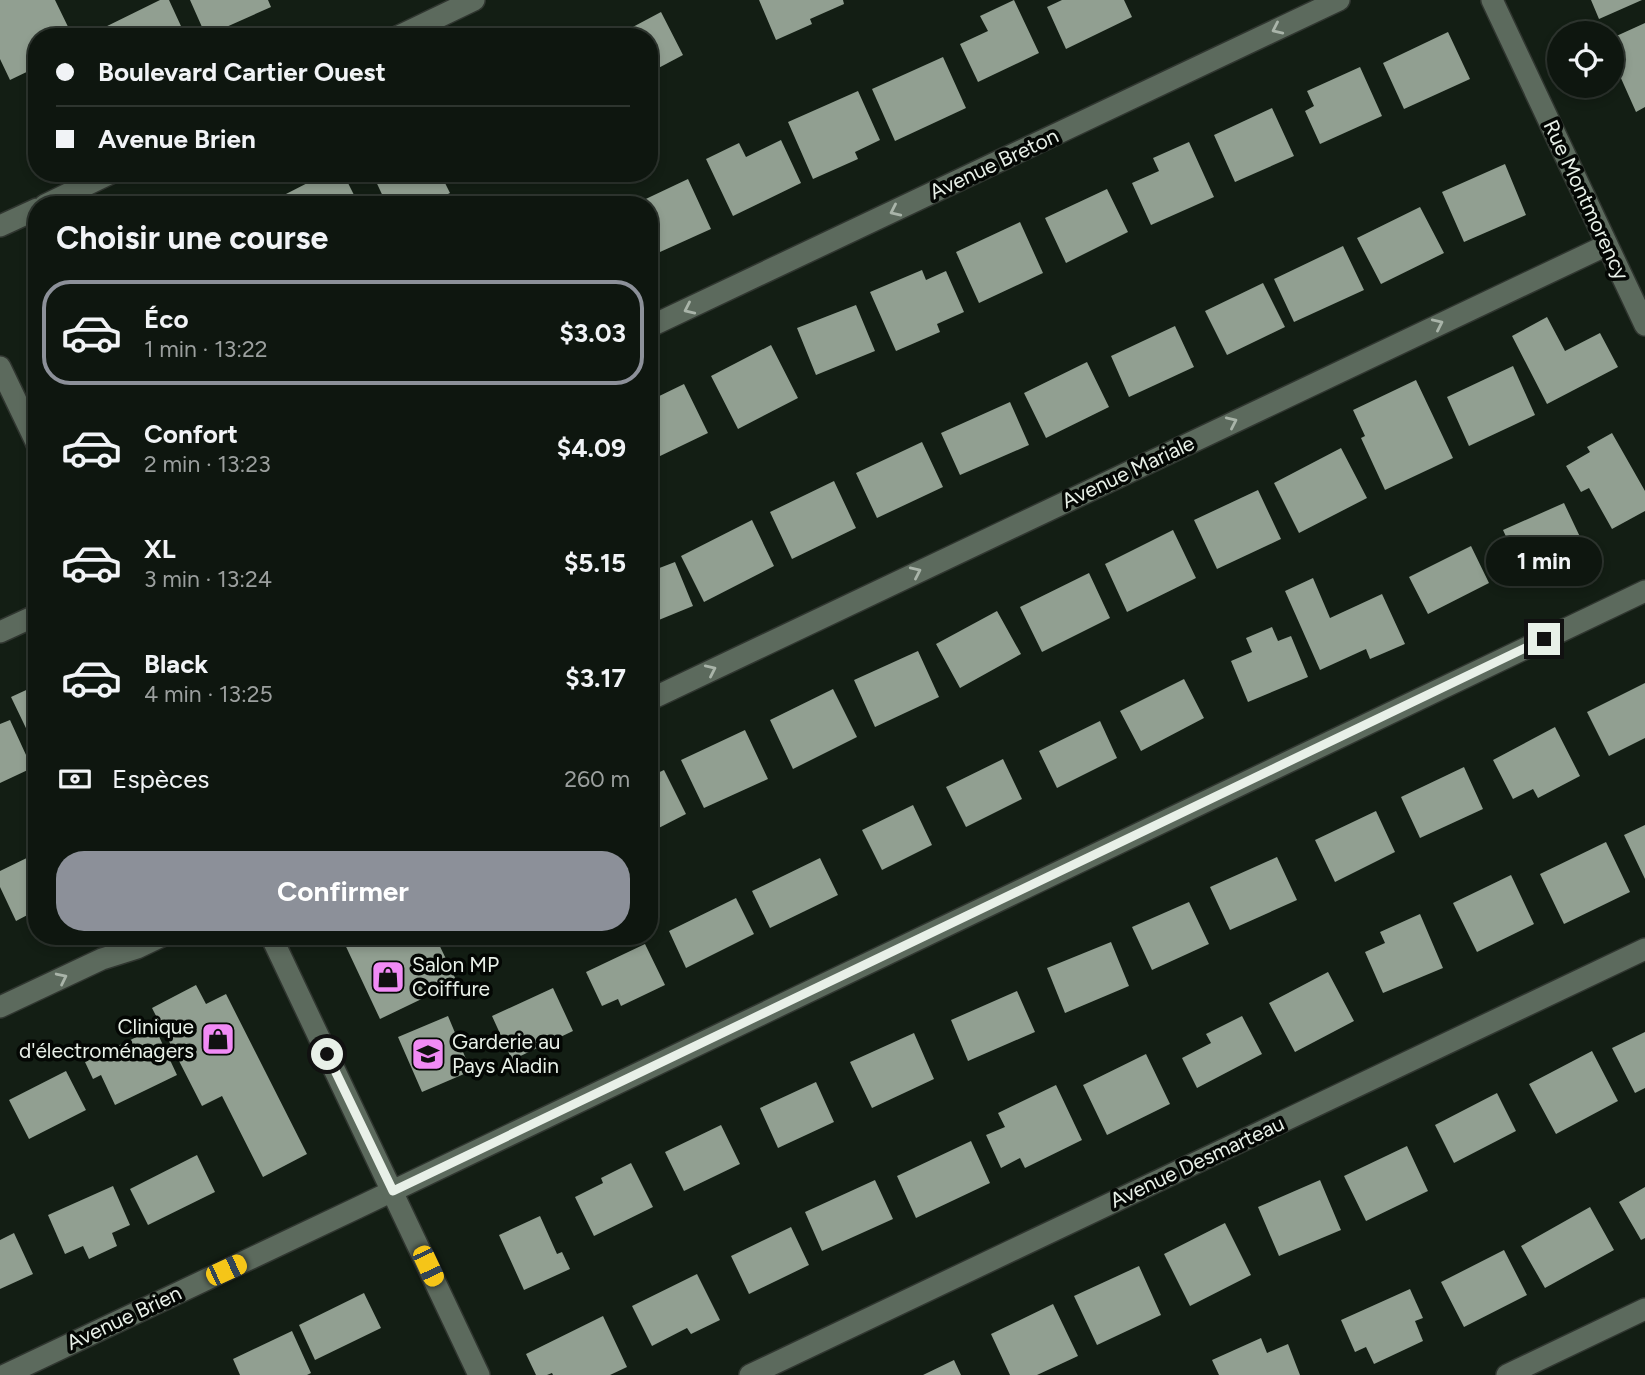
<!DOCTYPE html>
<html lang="fr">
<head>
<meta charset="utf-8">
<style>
  body { margin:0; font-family:Figtree,sans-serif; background:#1c231d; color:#f1f3f6; height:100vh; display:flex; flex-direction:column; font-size:26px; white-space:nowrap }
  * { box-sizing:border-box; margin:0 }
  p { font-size:23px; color:#9b9f9e }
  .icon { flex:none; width:38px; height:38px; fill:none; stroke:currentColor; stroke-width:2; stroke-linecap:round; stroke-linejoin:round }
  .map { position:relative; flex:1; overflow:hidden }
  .panel { position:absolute; left:28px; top:196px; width:630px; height:749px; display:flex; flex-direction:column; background:#0e160f; border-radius:28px; box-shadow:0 4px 10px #0003,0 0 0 2px #2e352f }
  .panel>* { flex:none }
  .banner { position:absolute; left:28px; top:28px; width:630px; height:154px; border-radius:28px; box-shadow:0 4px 10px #0003,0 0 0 2px #2e352f; display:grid; align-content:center; height:154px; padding:0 28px; background:#0e160f }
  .tools { position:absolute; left:1547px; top:21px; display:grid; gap:14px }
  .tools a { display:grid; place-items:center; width:77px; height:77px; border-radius:50%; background:#0e160f; box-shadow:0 4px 10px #0003,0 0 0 2px #2e352f; font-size:35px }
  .end { position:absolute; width:32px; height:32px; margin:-16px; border:9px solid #e8f0e8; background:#111; box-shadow:0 0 0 4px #111 }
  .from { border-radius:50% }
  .bubble { position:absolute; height:49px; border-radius:24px; background:#0e160f; box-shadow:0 4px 10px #0003,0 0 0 2px #2e352f; font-size:23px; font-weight:700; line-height:49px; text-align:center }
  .car { position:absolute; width:21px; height:42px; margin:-21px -10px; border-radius:9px; box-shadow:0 0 5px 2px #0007; background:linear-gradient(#f5c518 24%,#345 0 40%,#f5c518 0 76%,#345 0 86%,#f5c518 0) }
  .banner b { display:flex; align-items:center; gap:24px; height:66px; font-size:26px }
  .banner b+b { border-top:2px solid #2e352f }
  .banner i { width:18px; height:18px; background:#f1f3f6 }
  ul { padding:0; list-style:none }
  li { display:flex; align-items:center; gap:21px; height:105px; margin:0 14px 10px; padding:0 14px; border:4px solid transparent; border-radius:28px }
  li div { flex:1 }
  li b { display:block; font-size:26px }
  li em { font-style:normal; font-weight:700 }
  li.current { border-color:#8c9099 }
  li>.icon { width:63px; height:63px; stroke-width:1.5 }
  h2 { padding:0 28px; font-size:32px; line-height:84px }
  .pay { display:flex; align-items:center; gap:18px; height:77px; padding:0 28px; font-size:26px }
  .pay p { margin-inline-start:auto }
  .button { display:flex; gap:14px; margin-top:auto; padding:14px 28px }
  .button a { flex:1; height:80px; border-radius:28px; background:#8c9099; color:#fff; font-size:28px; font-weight:700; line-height:80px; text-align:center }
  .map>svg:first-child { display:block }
</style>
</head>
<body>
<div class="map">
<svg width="1645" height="1375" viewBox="0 0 1645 1375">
  <rect width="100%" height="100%" fill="#131e14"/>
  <!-- building -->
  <path fill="#919f91" d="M0 0H55L73 37H37V67L10 80 0 59Z
    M160 0H169L186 37H97L95 32Z
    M190 0H268L271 7 206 36Z
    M759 0H843L844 4 810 19 812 24 776 40Z
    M1014 0 1039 53 978 82 960 44 988 31 980 16Z
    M1062 0H1124L1132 17 1066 49 1047 7Z
    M1591 0H1642L1599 19Z
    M661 12 683 55 649 73V37H614Z
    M1645 23V107L1636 112 1612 58V38Z
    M1448 32 1470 79 1404 109 1383 63Z
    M943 57 966 108 895 141 872 89Z
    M1360 67 1382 116 1320 144 1305 111 1314 106 1307 91Z
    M858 91 880 140 855 152 858 159 813 179 788 122Z
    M1272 108 1294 156 1235 182 1214 135Z
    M781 140 801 183 733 216 706 159 739 143 746 157Z
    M1189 142 1214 197 1151 225 1132 183 1159 171 1153 158Z
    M1505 164 1526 215 1464 242 1442 192Z
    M327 173H343L359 205H288L284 195Z
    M372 173H440L450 193 425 205H387Z
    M688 179 711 229 660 252 656 242 649 245V205H633Z
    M1107 189 1128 232 1066 263 1045 218Z
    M1420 207 1444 253 1381 284 1357 238Z
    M1020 222 1043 273 979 303 956 252Z
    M1343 246 1364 290 1294 322 1274 279Z
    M922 270 926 280 946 271 964 312 937 324 940 332 896 351 870 292Z
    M1263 283 1285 327 1227 355 1205 311Z
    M856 305 875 351 816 375 797 328Z
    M1547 317 1565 351 1600 333 1618 367 1547 404 1512 336Z
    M1175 326 1194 367 1129 397 1111 356Z
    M771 345 798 398 738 429 711 376Z
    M1087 362 1109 407 1046 438 1024 393Z
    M1513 366 1535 415 1469 446 1447 397Z
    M1416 380 1453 458 1385 490 1361 438 1365 436 1353 410Z
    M684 384 708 433 658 457 655 451 649 453V401Z
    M1010 402 1029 445 960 475 941 433Z
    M1612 433 1645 491V511L1612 529 1589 488 1581 492 1566 466 1590 452 1587 447Z
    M922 442 943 487 877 518 856 473Z
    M1341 448 1367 498 1299 533 1274 483Z
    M834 481 856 528 792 559 770 512Z
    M1258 490 1281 539 1217 569 1194 520Z
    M1564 503 1581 539 1520 567 1503 530Z
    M752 520 774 566 704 602 681 556Z
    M1173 530 1196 578 1127 612 1105 564Z
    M1471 546 1489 583 1428 614 1409 577Z
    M675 562 693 606 649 624V572Z
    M1089 573 1110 618 1042 652 1020 607Z
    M1313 578 1330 618 1382 594 1405 644 1370 659 1366 649 1320 670 1285 591Z
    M997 611 1021 654 960 688 936 644Z
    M1272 627 1278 641 1291 636 1308 677 1248 702 1231 661 1252 652 1246 638Z
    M918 651 939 697 875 727 854 680Z
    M1184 679 1204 718 1141 751 1120 711Z
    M1645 683V738L1609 756 1587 712Z
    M37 685V751L11 697Z
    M833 689 857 737 793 769 770 720Z
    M10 720 32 768 0 783V724Z
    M1100 721 1117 758 1057 788 1039 751Z
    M1555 727 1580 776 1538 798 1533 789 1513 799 1493 760Z
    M745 730 768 779 704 808 681 760Z
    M1003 759 1022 799 966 827 946 787Z
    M1464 767 1483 809 1420 838 1401 797Z
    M664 770 686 814 649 833V777Z
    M913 805 932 845 882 870 862 830Z
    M1376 811 1395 852 1335 882 1315 840Z
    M1645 825V879L1624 835Z
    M1606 842 1630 892 1564 924 1540 874Z
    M37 853V910L16 921 0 887V871Z
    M1277 857 1297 900 1230 930 1210 887Z
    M820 858 838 895 770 928 752 891Z
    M1511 875 1534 924 1477 952 1453 903Z
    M736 898 754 934 686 968 669 931Z
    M1189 902 1209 944 1152 970 1132 927Z
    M1420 914 1443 968 1383 993 1365 952 1385 943 1380 932Z
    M341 936H435L457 982 380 1019Z
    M1111 942 1129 986 1065 1013 1047 968Z
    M645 944 665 985 621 1006 618 999 602 1006 586 972Z
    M1328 972 1354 1021 1295 1052 1269 1003Z
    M196 985 206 1004 226 994 307 1154 263 1177 222 1096 202 1106 152 1008Z
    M553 988 573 1031 512 1060 492 1016Z
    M1017 991 1035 1032 968 1061 951 1020Z
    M448 1016 471 1071 422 1092 398 1037Z
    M1242 1016 1262 1054 1197 1088 1182 1058 1211 1043 1206 1034Z
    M155 1028 177 1075 115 1105 101 1075 93 1079 85 1062Z
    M1645 1032V1088L1635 1093 1612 1048Z
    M914 1033 934 1079 872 1108 850 1062Z
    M1592 1051 1618 1101 1556 1134 1529 1084Z
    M1146 1054 1170 1104 1107 1135 1083 1085Z
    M66 1071 86 1110 29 1139 9 1100Z
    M816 1082 834 1122 778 1148 760 1108Z
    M1056 1085 1082 1140 1025 1168 1020 1158 1001 1168 986 1135 1005 1127 998 1113Z
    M1497 1093 1516 1131 1454 1163 1435 1125Z
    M721 1125 740 1164 684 1191 665 1152Z
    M971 1141 990 1183 916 1218 897 1176Z
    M1407 1146 1428 1191 1366 1221 1344 1176Z
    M197 1155 215 1192 148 1225 130 1189Z
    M631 1163 653 1207 594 1236 575 1197 603 1183 601 1178Z
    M875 1180 893 1219 822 1251 805 1212Z
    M1320 1180 1341 1230 1279 1256 1258 1207Z
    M113 1186 130 1225 112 1233 117 1246 89 1259 83 1246 65 1254 48 1215Z
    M1645 1187V1238L1641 1240 1619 1202Z
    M1590 1207 1614 1250 1545 1288 1521 1246Z
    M540 1216 557 1254 562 1252 570 1269 524 1290 499 1235Z
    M1225 1223 1251 1275 1190 1306 1164 1254Z
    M791 1227 809 1265 749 1294 731 1256Z
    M14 1233 33 1274 0 1289V1240Z
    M1504 1250 1527 1295 1464 1327 1441 1282Z
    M1139 1266 1161 1315 1097 1345 1074 1296Z
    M697 1274 720 1320 691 1334 687 1328 652 1346 632 1306Z
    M1410 1289 1423 1318 1415 1321 1423 1341 1374 1364 1366 1347 1355 1352 1341 1320Z
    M364 1293 381 1328 315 1360 299 1325Z
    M1053 1304 1078 1356 1037 1375H1010L991 1334Z
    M603 1316 627 1367 610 1375H553L552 1373 547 1375H536L526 1354Z
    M292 1331 311 1373 307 1375H240L233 1359Z
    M1261 1338 1267 1353 1288 1344 1300 1375H1219L1212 1360Z
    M954 1360 961 1375H923Z"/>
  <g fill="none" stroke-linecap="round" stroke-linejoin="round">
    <defs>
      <path id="minor" d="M1492 0 1645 325
        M397 37 474 0
        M45 205 111 173
        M0 226 37 209
        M649 327 1339 0
        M0 632 37 615
        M649 700 1607 245
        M0 1007 102 959 137 948 162 936
        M5 1375 357 1208 1645 591
        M750 1375 1645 949
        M1507 1375 1645 1309"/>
      <path id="tertiary" d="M0 367 37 444
        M271 936 479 1375"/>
    </defs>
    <!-- minor casing -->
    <use href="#minor" stroke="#303630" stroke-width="24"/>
    <!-- tertiary casing -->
    <use href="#tertiary" stroke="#303630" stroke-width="24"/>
    <!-- minor -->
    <use href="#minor" stroke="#5c6a5d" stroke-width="21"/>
    <!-- tertiary -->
    <use href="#tertiary" stroke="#5c6a5d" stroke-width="21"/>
  </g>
  <!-- one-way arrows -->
  <defs><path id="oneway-chevron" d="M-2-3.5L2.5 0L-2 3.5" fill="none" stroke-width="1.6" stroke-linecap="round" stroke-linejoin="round" transform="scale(1.75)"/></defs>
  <g stroke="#a9b4a9">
    <use href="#oneway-chevron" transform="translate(1277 29) rotate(155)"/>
    <use href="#oneway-chevron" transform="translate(895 211) rotate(155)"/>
    <use href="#oneway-chevron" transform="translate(689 309) rotate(155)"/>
    <use href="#oneway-chevron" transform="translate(1438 324) rotate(-25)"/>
    <use href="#oneway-chevron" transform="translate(1232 422) rotate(-25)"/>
    <use href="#oneway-chevron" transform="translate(916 572) rotate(-25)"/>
    <use href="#oneway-chevron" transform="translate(711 670) rotate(-25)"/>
    <use href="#oneway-chevron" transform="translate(62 978) rotate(-26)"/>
  </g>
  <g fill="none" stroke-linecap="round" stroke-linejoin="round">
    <!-- route -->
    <path stroke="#e8f0e8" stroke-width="9" d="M327 1054 393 1191 1544 639"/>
  </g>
  <!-- icons -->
  <defs>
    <symbol id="shop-square" viewBox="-11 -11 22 22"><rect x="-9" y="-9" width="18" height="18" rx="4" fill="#f18bf5" stroke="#040704"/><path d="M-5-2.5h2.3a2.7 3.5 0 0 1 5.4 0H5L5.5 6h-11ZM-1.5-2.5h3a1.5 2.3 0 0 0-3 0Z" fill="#111"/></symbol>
    <symbol id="school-square" viewBox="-11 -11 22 22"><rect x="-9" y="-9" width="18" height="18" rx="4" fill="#f18bf5" stroke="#040704"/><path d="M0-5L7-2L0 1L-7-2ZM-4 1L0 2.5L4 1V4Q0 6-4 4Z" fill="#111"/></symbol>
  </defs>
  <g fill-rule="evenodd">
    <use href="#shop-square" x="369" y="958" width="38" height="38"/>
    <use href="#shop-square" x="199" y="1020" width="38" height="38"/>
    <use href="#school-square" x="409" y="1035" width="38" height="38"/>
  </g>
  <g text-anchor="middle" stroke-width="7" stroke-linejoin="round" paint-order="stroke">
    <!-- street labels -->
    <g font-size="21" fill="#e8f0e8" stroke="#040704">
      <text transform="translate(994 164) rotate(-25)" y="7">Avenue Breton</text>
      <text transform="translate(1586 200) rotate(65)" y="7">Rue Montmorency</text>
      <text transform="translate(1128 472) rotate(-25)" y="7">Avenue Mariale</text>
      <text transform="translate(1197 1162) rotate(-25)" y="7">Avenue Desmarteau</text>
      <text transform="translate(124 1318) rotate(-25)" y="7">Avenue Brien</text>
    </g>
    <!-- poi labels -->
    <g font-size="21" fill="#e8f0e8" stroke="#040704" text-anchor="start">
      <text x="412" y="972">Salon MP<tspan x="412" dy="24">Coiffure</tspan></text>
      <text x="194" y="1034" text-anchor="end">Clinique<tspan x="194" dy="24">d'électroménagers</tspan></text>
      <text x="452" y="1049">Garderie au<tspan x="452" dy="24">Pays Aladin</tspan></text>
    </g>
  </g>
</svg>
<div class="tools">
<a><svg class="icon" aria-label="locate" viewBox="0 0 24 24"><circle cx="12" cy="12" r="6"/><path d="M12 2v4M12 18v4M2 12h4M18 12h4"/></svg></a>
</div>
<i class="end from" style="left:327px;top:1054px"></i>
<i class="end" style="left:1544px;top:639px"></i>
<div class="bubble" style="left:1486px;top:537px;width:116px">1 min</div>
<i class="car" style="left:428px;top:1266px;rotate:155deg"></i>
<i class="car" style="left:226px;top:1270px;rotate:65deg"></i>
<div class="banner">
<b><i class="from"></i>Boulevard Cartier Ouest</b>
<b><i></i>Avenue Brien</b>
</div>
<section class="panel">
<h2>Choisir une course</h2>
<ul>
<li class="current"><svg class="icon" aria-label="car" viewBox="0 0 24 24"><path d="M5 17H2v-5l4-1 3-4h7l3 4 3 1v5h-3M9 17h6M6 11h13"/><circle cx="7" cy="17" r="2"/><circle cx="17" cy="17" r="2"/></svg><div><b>Éco</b><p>1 min · 13:22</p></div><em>$3.03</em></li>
<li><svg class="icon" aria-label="car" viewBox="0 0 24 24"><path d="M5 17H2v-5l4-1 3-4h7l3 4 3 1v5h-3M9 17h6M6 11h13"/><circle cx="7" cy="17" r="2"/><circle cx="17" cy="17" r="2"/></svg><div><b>Confort</b><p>2 min · 13:23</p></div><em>$4.09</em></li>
<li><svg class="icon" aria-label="car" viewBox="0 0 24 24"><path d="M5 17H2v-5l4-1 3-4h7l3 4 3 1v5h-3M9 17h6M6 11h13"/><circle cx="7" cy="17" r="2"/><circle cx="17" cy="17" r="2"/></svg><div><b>XL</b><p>3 min · 13:24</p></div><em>$5.15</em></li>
<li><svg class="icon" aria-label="car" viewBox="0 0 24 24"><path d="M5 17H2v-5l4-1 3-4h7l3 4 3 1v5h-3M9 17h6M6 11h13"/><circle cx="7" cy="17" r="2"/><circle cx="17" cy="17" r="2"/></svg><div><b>Black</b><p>4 min · 13:25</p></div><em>$3.17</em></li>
</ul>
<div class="pay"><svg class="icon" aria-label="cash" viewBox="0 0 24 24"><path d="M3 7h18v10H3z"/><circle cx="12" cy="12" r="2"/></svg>Espèces<p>260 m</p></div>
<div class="button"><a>Confirmer</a></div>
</section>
</div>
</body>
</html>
